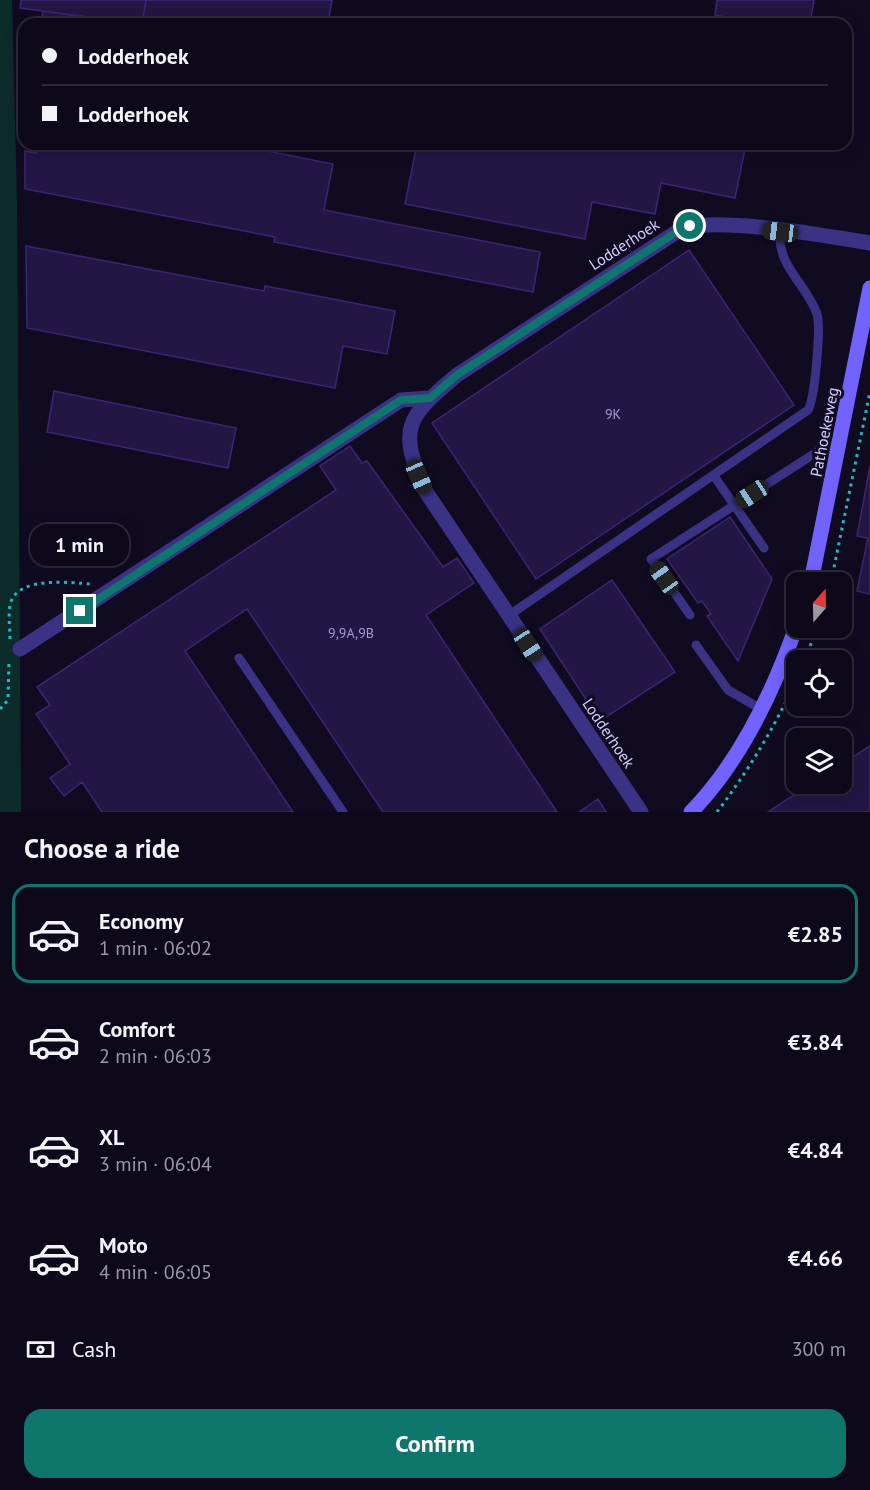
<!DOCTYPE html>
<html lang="en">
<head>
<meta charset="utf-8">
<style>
  body { margin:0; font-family:"PT Sans",sans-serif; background:#1b1627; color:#f1f3f6; height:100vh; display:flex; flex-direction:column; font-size:22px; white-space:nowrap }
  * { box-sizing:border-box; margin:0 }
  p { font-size:20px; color:#9a9aa2 }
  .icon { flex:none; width:33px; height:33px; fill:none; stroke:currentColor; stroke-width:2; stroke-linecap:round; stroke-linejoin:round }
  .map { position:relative; height:812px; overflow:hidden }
  .side { display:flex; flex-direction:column; background:#0d081a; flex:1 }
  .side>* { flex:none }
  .guide { position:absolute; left:18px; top:18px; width:834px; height:132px; border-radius:18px; box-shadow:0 3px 15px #0003,0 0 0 2px #2d2939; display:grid; align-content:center; height:132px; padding:0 24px; background:#0d081a }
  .needle { width:39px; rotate:20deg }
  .fabs { position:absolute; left:786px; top:572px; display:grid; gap:12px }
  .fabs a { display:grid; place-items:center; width:66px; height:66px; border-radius:12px; background:#0d081a; box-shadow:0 3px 15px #0003,0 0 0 2px #2d2939; font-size:30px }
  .end { position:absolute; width:27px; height:27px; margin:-14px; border:8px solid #0f766e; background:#fff; box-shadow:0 0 0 3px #fff }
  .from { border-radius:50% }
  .bubble { position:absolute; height:42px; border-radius:18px; background:#0d081a; box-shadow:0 3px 15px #0003,0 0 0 2px #2d2939; font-size:20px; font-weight:800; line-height:42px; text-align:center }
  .car { position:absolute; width:18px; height:36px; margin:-18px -9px; border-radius:8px; box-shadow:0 0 4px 2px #0007; background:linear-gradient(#222 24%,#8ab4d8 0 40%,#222 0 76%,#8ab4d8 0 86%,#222 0) }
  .guide b { display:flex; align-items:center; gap:21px; height:57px; font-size:22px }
  .guide b+b { border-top:2px solid #2d2939 }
  .guide i { width:15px; height:15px; background:#f1f3f6 }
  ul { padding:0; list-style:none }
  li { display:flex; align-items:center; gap:18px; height:99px; margin:0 12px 9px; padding:0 12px; border:3px solid transparent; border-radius:18px }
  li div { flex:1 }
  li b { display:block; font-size:22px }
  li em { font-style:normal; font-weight:800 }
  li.current { border-color:#0f766e }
  li>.icon { width:54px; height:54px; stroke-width:1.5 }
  h2 { padding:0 24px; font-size:27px; line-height:72px }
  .pay { display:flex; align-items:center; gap:15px; height:66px; padding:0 24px; font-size:22px }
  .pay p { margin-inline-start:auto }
  .primary-button { display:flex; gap:12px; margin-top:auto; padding:12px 24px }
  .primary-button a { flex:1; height:69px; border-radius:18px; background:#0f766e; color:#fff; font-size:24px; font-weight:800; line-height:69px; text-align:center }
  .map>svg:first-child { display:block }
</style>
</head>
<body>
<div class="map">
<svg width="870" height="812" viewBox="0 0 870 812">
  <rect width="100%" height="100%" fill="#110b22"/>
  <!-- green -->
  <path fill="#0e2b2c" d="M0 0H12L17 203 21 812H0Z"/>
  <!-- building -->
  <path fill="#221644" stroke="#3a2672" stroke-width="1.5" d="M21 0H146L142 24 20 8Z
    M146 0H332L328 24H142Z
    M717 0H814L810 24H763L715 15Z
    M43 11 132 24H41Z
    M37 144H232L333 164 324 210 540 252 533 292 274 242 275 237 25 189V151L36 153Z
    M417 144H746L735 198 661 183 655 214 592 202 585 239 405 204Z
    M26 246 264 291 265 286 395 311 387 354 343 346 335 388 27 328Z
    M689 250 794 405 536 579 432 423Z
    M54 391 236 428 228 468 47 432Z
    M350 446 362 463 367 461 443 567 457 558 474 583 426 615 557 812H383L247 609 185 651 293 812H102L82 782 64 796 50 778 70 764 36 714 50 705 37 687 336 490 320 466Z
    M870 466V594L857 591 868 538 857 536Z
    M730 517 772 579 738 661 707 616 711 614 702 601 698 603 667 559Z
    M612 580 675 672 600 721 540 629Z
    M870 746V812H768L812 783H842V764Z
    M598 799 606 812H579Z"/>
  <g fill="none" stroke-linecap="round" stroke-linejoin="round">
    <!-- path -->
    <path stroke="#23babb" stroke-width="3" stroke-dasharray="3 4.5" stroke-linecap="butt" d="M831 582 870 392
      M10 639C10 628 8 616 10 605 16 575 71 583 92 584
      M805 660 817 627
      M0 709 8 700 9 660
      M717 812C748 771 775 727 796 680"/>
    <!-- lane -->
    <path stroke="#3b3285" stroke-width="9" d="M714 476 764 548
      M690 615 651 559 823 448 839 447
      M508 616 808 410C815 398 821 327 817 314 807 284 777 267 780 232
      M696 645 728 690 761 709
      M239 658 343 812"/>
    <!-- street -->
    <path stroke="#3b3285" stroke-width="15" d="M20 649 401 400 430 398
      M641 812 426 492C397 428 406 418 457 375L681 229C718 216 827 236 870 243"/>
    <!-- secondary -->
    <path stroke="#7263ff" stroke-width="15" d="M811 582 870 288
      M691 812C740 762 773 692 796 627"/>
  </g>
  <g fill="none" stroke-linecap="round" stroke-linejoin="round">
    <!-- route -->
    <path stroke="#0f766e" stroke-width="8" d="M80 611 401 400 430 398 457 375 681 229 690 226"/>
  </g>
  <g text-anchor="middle" stroke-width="6" stroke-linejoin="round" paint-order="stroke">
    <!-- number labels -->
    <g font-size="14" fill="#a89ed0">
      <text x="613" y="419">9K</text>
      <text x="351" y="638">9,9A,9B</text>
    </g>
    <!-- street labels -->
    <g font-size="16" fill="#d5ccff" stroke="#110b22">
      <text transform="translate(624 244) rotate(-33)" y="6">Lodderhoek</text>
      <text transform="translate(824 432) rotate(-79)" y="6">Pathoekeweg</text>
      <text transform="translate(609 733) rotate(56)" y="6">Lodderhoek</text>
    </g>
  </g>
</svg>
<div class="fabs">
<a><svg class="needle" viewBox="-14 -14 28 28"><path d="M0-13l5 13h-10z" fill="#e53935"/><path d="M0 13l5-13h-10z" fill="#9a9aa2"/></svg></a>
<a><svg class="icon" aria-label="locate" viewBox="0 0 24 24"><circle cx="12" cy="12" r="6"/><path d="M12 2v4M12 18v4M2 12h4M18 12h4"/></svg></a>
<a><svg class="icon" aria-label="layers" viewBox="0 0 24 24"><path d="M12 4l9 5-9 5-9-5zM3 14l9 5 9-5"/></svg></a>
</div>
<i class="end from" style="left:690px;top:226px"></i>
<i class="end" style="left:80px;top:611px"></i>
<div class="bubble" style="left:30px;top:524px;width:99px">1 min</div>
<i class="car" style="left:780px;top:232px;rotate:277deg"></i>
<i class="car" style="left:419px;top:477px;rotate:156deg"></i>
<i class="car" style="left:752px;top:494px;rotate:237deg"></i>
<i class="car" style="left:664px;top:578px;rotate:325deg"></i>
<i class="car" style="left:528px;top:645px;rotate:147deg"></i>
<div class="guide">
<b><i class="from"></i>Lodderhoek</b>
<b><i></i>Lodderhoek</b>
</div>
</div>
<section class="side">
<h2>Choose a ride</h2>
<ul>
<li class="current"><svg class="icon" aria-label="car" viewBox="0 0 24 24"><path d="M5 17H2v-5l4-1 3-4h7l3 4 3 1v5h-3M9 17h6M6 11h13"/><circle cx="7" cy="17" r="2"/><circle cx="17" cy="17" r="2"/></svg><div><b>Economy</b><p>1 min · 06:02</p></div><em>€2.85</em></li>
<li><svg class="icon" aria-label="car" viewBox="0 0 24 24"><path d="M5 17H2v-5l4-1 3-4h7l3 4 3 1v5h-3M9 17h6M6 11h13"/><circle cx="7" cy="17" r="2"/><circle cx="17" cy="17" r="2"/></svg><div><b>Comfort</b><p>2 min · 06:03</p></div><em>€3.84</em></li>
<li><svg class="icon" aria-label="car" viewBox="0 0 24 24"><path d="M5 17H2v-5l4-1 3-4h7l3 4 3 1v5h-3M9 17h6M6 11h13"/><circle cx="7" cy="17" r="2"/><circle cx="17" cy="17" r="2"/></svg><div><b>XL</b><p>3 min · 06:04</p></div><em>€4.84</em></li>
<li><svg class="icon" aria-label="car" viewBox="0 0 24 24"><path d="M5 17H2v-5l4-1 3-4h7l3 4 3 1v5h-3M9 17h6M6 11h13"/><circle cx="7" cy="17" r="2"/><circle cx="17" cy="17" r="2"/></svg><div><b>Moto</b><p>4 min · 06:05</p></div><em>€4.66</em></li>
</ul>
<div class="pay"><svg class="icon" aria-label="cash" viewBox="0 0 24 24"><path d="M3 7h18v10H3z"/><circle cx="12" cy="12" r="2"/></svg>Cash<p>300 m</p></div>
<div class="primary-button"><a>Confirm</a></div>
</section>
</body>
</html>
